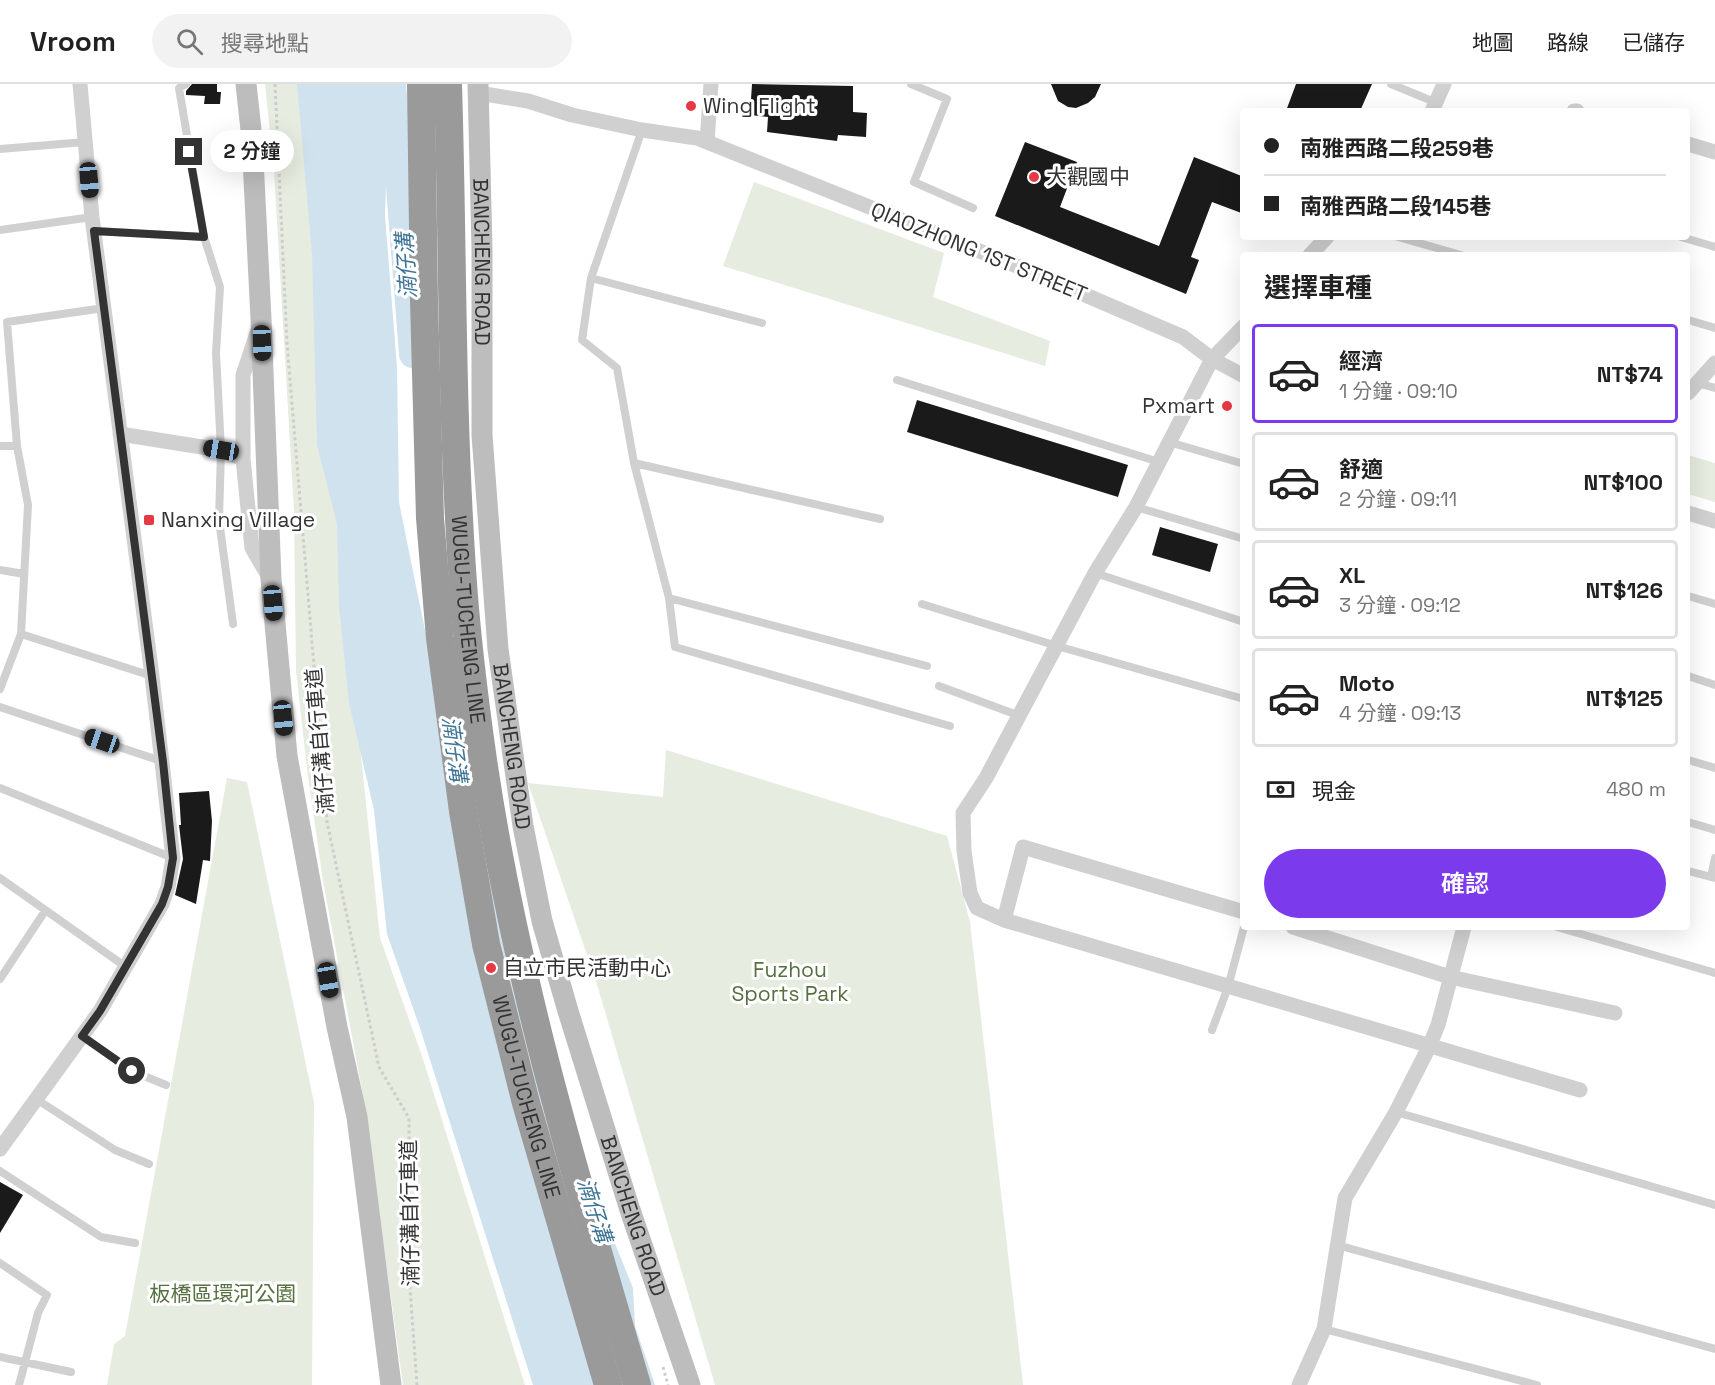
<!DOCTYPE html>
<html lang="zh-TW">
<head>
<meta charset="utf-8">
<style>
  body { margin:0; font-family:"Space Grotesk","Noto Sans TC",sans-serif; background:#f2f2f2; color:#222; height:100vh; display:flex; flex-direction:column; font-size:22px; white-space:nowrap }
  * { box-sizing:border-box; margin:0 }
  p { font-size:20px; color:#767676 }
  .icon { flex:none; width:33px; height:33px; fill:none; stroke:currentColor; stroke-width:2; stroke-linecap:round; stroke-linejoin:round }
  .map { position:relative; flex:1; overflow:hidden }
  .sheet { position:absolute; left:1240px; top:168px; width:450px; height:678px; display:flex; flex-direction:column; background:#fff; border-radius:6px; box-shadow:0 6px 24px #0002 }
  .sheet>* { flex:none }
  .banner { position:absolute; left:1240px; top:24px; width:450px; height:132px; border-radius:6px; box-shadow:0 6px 24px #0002; display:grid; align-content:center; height:132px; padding:0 24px; background:#fff }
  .end { position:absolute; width:27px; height:27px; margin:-14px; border:8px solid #333; background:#fff; box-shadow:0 0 0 3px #fff }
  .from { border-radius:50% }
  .bubble { position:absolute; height:42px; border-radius:21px; background:#fff; box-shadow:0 6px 24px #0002; font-size:20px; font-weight:600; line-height:42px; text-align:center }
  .car { position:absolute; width:18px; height:36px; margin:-18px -9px; border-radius:8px; box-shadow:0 0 4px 2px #0007; background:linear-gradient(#222 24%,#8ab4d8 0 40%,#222 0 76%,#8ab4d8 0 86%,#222 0) }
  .banner b { display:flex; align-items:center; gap:21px; height:57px; font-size:22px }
  .banner b+b { border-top:2px solid #e0e0e0 }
  .banner i { width:15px; height:15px; background:#222 }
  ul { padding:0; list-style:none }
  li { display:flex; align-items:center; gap:18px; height:99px; margin:0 12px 9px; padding:0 12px; border:3px solid #e0e0e0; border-radius:6px }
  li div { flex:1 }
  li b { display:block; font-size:22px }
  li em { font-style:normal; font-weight:600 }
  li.current { border-color:#7c3aed }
  li>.icon { width:54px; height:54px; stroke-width:1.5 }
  h2 { padding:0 24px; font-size:27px; line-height:72px }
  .pay { display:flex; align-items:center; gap:15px; height:66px; padding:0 24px; font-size:22px }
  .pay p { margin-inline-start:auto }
  .primary-button { display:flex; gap:12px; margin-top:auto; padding:12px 24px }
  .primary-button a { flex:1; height:69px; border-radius:36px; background:#7c3aed; color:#fff; font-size:24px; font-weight:600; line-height:69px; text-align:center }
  header { display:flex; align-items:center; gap:36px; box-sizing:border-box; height:84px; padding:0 30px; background:#fff; border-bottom:2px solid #e0e0e0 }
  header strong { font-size:28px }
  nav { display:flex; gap:33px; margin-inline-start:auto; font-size:21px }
  .search { width:420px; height:54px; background:#f2f2f2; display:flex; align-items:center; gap:15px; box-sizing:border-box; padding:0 21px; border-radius:33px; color:#767676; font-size:22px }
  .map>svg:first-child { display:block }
</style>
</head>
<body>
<header>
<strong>Vroom</strong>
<div class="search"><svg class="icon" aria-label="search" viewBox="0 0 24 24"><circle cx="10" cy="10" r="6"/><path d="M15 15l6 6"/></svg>搜尋地點</div>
<nav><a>地圖</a><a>路線</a><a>已儲存</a></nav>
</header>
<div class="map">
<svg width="1715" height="1301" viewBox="0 0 1715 1301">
  <rect width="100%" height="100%" fill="#fff"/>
  <!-- green -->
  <path fill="#e6ecdf" d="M265 0H304L351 575 380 854 422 972 525 1301H403L364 1017 323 797 307 685 296 586 294 427 274 87Z
    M754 98 944 169 933 213 1050 257 1045 282 723 182Z
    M1688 371 1715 379V418L1688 410Z
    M666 666 947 752 970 838 1023 1301H715L596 897 528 699 663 713Z
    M227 694 247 698 314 1019 312 1301H107L114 1260 125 1252Z"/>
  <!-- water -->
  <path fill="#cfe2ee" d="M297 0H389L385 132 397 283 399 418 433 586 500 823 577 1066 633 1204 635 1242 655 1301H533L420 944 387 850 374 726 349 619 339 522 337 440 317 361 312 170Z"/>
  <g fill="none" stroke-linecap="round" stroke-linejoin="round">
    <!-- river -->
    <path stroke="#cfe2ee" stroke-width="28" d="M392 0 413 270"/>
  </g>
  <!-- building -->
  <path fill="#1a1a1a" d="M192 0H217V8H221L220 20H204L205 12 186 11V7Z
    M752 0 853 2V28L867 29 866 53 838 51 837 57 767 48 768 33 750 31Z
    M1051 0H1101L1095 13 1088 19 1076 24 1068 23 1058 17Z
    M1296 0H1372L1360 27H1286Z
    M1025 58 1077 78 1060 123 1159 162 1194 73 1244 93V130L1212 118 1191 173 1199 176 1186 210 995 132Z
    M917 316 1128 381 1118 413 907 348Z
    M1160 443 1218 460 1210 488 1152 471Z
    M209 707 212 737 210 777 203 776 196 820 175 811 183 775 179 741H181L179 709Z
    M0 1098 23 1111 0 1149Z"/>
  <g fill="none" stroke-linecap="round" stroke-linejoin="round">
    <!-- path -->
    <path stroke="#cdcdcd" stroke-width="3" stroke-dasharray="3 3" stroke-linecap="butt" d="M275 0 287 260 327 738 379 983 409 1034 410 1204 417 1301
      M663 1283 668 1301"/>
    <!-- lane -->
    <path stroke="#d0d0d0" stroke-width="8" d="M911 0 947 15 914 98 973 124
      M1391 0 1437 19
      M642 46 591 194 582 256 617 284 634 379 669 514 675 563 950 642
      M0 65 85 58
      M0 146 92 133
      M94 147 204 153 179 4 186 0
      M204 153 220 203 216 269 221 366 219 436 233 540
      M1398 153 1461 171
      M1681 153 1715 163
      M591 194 762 239
      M1688 236 1715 244
      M897 296 1159 378
      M1697 299 1715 304
      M1169 358 1244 380
      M0 362H17L7 238 104 224
      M17 362 28 421 21 550 152 592
      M634 379 880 435
      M1136 423 1244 455
      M0 486 24 490
      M1095 489 1244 538
      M1688 512 1715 520
      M669 514 927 582
      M922 520 1057 562 1244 615
      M1688 592 1715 601
      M939 602 1020 632
      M0 605 21 550
      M0 623 161 677
      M1688 676 1715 684
      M0 704 173 774
      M1688 738 1715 746
      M1688 787 1715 794
      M1711 793 1715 774
      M0 794 126 883
      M1557 843 1715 889
      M0 895 45 827
      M1212 946 1228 903 1244 843
      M82 952 132 987 166 1001
      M36 1015 115 1066 149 1080
      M1396 1028 1715 1121
      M0 1087 101 1153 135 1159
      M1337 1161 1715 1265
      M0 1179 47 1211 38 1229 19 1301
      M1324 1245 1537 1301
      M0 1273 71 1288"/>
    <!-- street -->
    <path stroke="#d0d0d0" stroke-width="15" d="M478 9 528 17 572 31 642 46 697 54 1032 188 1183 253 1212 275 1244 292
      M1432 27 1444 0
      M1574 27H1577
      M707 58 711 0
      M1688 60 1715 68
      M1310 171 1327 153
      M1244 242 1212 275 1136 423 1095 489 986 694 963 729 964 767 970 809 977 824 1004 836 1580 1006
      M258 246 243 291V375L252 464 269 493
      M1688 309 1715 279
      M120 350 221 366 243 375
      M1688 429 1715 437
      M1004 836 1023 763 1244 828
      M1293 843 1450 893 1615 929
      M0 1065 100 927 162 820 168 803 173 774 152 592 92 133 80 0
      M1299 1301 1324 1245 1345 1114 1396 1028 1429 963 1438 941 1464 843"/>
    <!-- secondary -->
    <g stroke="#bdbdbd" stroke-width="21">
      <path d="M246 0 252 55 261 235 271 495 287 672 337 943 357 1033 391 1301"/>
      <path id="s1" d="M478 0 482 165V351L498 565 523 742 542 837 568 927 630 1126 690 1301"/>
    </g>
    <!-- highway -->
    <g stroke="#9a9a9a" stroke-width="28">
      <path id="s2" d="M421 0 424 217 430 434 440 554 463 727 486 860 526 1019 608 1301"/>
      <path id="s3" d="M448 0C453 161 451 323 462 485 466 548 474 613 483 676 514 889 576 1095 637 1301"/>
    </g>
  </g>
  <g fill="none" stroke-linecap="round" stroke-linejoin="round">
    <!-- route -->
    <path stroke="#333" stroke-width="8" d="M132 987 82 952 100 927 162 820 168 803 173 774 163 678 94 147 204 153 189 68"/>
  </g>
  <!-- markers -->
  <g fill="#e63946" stroke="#fff" stroke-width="2">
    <circle cx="691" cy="22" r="6"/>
    <circle cx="1034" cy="93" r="6"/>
    <circle cx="1227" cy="322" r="6"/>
    <rect x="143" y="430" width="12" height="12" rx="3"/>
    <circle cx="491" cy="884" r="6"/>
  </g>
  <g text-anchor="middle" stroke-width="6" stroke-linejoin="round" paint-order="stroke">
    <!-- poi labels -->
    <g font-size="21" fill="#333" stroke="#fff" text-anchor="start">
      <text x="703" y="29">Wing Flight</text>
      <text x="1046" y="100">大觀國中</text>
      <text x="1215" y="329" text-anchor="end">Pxmart</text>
      <text x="161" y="443">Nanxing Village</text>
      <text x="503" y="891">自立市民活動中心</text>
    </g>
    <!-- street labels -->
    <g font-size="21" fill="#333" stroke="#fff">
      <text transform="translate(979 168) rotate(22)" y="7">QIAOZHONG 1ST STREET</text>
      <text dy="7" stroke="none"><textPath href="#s1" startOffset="178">BANCHENG ROAD</textPath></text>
      <text dy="7" stroke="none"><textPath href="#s3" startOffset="536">WUGU-TUCHENG LINE</textPath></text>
      <text transform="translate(320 657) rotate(-95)" y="7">湳仔溝自行車道</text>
      <text dy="7" stroke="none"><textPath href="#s1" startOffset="664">BANCHENG ROAD</textPath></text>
      <text dy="7" stroke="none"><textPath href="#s2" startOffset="1022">WUGU-TUCHENG LINE</textPath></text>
      <text transform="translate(410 1129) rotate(-91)" y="7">湳仔溝自行車道</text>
      <text dy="7" stroke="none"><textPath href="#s1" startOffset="1150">BANCHENG ROAD</textPath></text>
    </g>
    <!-- park labels -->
    <g font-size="21" fill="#56703f" stroke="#fff">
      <text x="790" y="893">Fuzhou<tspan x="790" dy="24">Sports Park</tspan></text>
      <text x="223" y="1217">板橋區環河公園</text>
    </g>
    <!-- water labels -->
    <g font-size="22" font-style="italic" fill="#3f7597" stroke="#fff">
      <text transform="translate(406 182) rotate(-94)" y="8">湳仔溝</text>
      <text transform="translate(455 665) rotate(82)" y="8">湳仔溝</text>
      <text transform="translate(595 1126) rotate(72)" y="8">湳仔溝</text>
    </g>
  </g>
</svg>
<i class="end from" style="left:132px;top:987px"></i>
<i class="end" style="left:189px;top:68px"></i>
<div class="bubble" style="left:210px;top:46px;width:84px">2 分鐘</div>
<i class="car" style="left:89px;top:96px;rotate:175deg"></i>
<i class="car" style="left:262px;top:259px;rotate:178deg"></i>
<i class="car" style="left:221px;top:366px;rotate:279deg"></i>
<i class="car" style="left:273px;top:519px;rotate:175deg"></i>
<i class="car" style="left:283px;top:634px;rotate:174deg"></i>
<i class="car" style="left:102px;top:657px;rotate:289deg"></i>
<i class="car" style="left:328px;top:896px;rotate:170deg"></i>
<div class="banner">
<b><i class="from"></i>南雅西路二段259巷</b>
<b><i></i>南雅西路二段145巷</b>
</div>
<section class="sheet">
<h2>選擇車種</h2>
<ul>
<li class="current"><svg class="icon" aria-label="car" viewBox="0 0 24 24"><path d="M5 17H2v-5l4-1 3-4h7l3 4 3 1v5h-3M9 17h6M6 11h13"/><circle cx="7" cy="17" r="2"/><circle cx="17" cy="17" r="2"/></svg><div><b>經濟</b><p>1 分鐘 · 09:10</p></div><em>NT$74</em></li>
<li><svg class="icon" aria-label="car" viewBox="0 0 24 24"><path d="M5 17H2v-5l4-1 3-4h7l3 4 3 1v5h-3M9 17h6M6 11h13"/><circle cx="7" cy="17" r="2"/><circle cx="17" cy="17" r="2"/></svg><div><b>舒適</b><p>2 分鐘 · 09:11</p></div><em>NT$100</em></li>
<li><svg class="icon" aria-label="car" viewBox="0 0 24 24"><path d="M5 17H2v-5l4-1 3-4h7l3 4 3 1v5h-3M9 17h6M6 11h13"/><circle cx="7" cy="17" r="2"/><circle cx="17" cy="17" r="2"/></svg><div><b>XL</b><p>3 分鐘 · 09:12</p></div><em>NT$126</em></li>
<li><svg class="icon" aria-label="car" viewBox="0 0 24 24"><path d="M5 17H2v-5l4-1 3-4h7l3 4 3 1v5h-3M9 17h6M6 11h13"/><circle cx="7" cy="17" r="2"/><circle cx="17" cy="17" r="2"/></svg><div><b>Moto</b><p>4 分鐘 · 09:13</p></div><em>NT$125</em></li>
</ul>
<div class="pay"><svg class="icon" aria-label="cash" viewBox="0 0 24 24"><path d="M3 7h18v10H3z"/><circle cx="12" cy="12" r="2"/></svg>現金<p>480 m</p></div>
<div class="primary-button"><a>確認</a></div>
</section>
</div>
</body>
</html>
